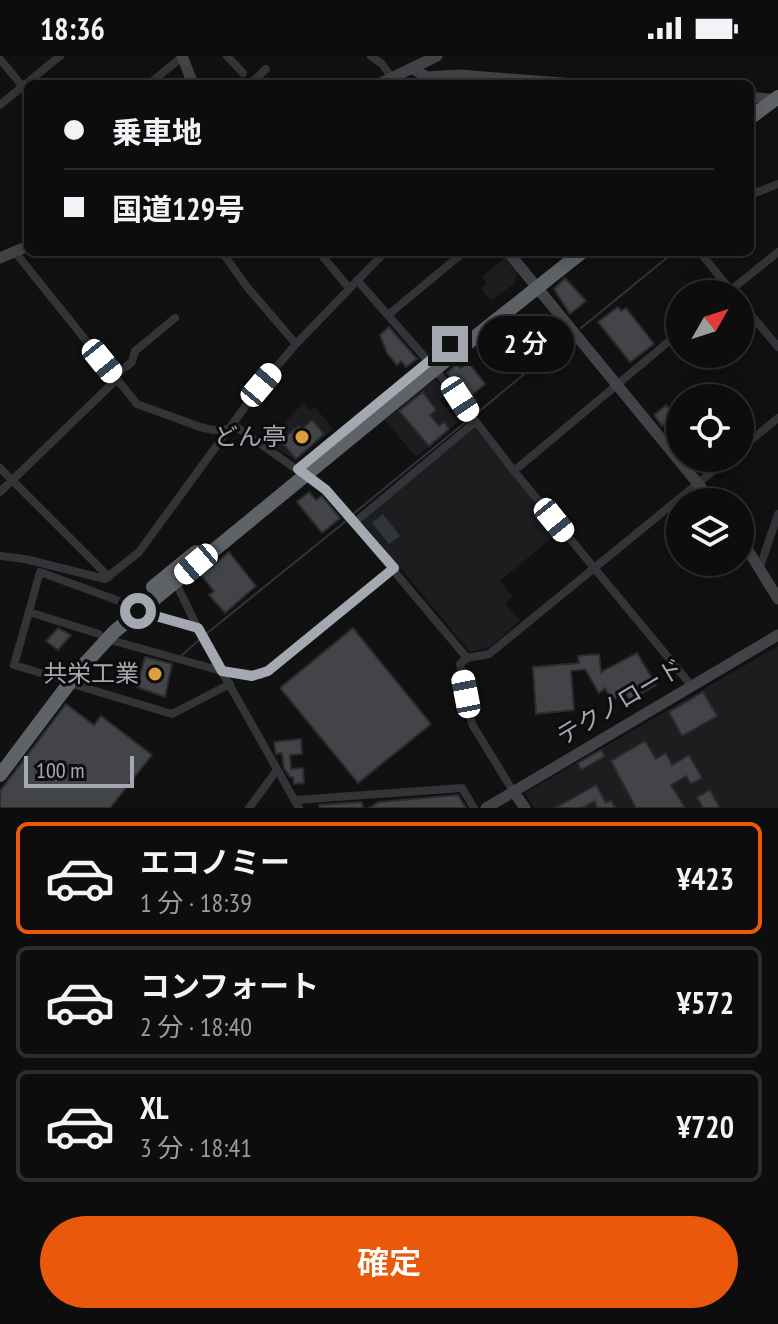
<!DOCTYPE html>
<html lang="ja">
<head>
<meta charset="utf-8">
<style>
  body { margin:0; font-family:"PT Sans Narrow","Noto Sans JP",sans-serif; background:#1b1b1c; color:#f1f3f6; height:100vh; display:flex; flex-direction:column; font-size:30px; white-space:nowrap }
  * { box-sizing:border-box; margin:0 }
  p { font-size:26px; color:#9a9c9e }
  .icon { flex:none; width:44px; height:44px; fill:none; stroke:currentColor; stroke-width:2; stroke-linecap:round; stroke-linejoin:round }
  .map { position:relative; height:752px; overflow:hidden }
  .side { display:flex; flex-direction:column; background:#0d0d0e; flex:1 }
  .side>* { flex:none }
  .top-card { position:absolute; left:24px; top:24px; width:730px; height:176px; border-radius:12px; box-shadow:0 4px 20px #0003,0 0 0 2px #2d2d2e; display:grid; align-content:center; height:176px; padding:0 40px; background:#0d0d0e }
  .needle { width:52px; rotate:51deg }
  .controls { position:absolute; left:666px; top:224px; display:grid; gap:16px }
  .controls a { display:grid; place-items:center; width:88px; height:88px; border-radius:50%; background:#0d0d0e; box-shadow:0 4px 20px #0003,0 0 0 2px #2d2d2e; font-size:40px }
  .scale { position:absolute; left:24px; bottom:20px; width:110px; box-sizing:border-box; padding-left:8px; border:4px solid #a4a9b1; border-top:0; font-size:22px; line-height:28px; white-space:nowrap; color:#a4a9b1; -webkit-text-stroke:6px #0c0c0d; paint-order:stroke }
  .end { position:absolute; width:36px; height:36px; margin:-18px; border:10px solid #a4a9b1; background:#111; box-shadow:0 0 0 4px #111 }
  .from { border-radius:50% }
  .bubble { position:absolute; height:56px; border-radius:28px; background:#0d0d0e; box-shadow:0 4px 20px #0003,0 0 0 2px #2d2d2e; font-size:26px; font-weight:600; line-height:56px; text-align:center }
  .car { position:absolute; width:24px; height:48px; margin:-24px -12px; border-radius:10px; box-shadow:0 0 6px 2px #0007; background:linear-gradient(#fff 24%,#345 0 40%,#fff 0 76%,#345 0 86%,#fff 0) }
  .top-card b { display:flex; align-items:center; gap:28px; height:76px; font-size:30px }
  .top-card b+b { border-top:2px solid #2d2d2e }
  .top-card i { width:20px; height:20px; background:#f1f3f6 }
  ul { padding:14px 0 0; list-style:none }
  li { display:flex; align-items:center; gap:24px; height:112px; margin:0 16px 12px; padding:0 24px; border:4px solid #2d2d2e; border-radius:12px }
  li div { flex:1 }
  li b { display:block; font-size:30px }
  li em { font-style:normal; font-weight:600 }
  li.active { border-color:#ea580c }
  li>.icon { width:72px; height:72px; stroke-width:1.5 }
  .cta { display:flex; gap:16px; margin-top:auto; padding:16px 40px }
  .cta a { flex:1; height:92px; border-radius:48px; background:#ea580c; color:#fff; font-size:32px; font-weight:600; line-height:92px; text-align:center }
  .status { display:flex; justify-content:space-between; align-items:center; height:56px; padding:0 40px; background:#0d0d0e; direction:ltr }
  .status svg { height:22px; fill:currentColor }
  .map>svg:first-child { display:block }
</style>
</head>
<body>
<div class="status"><b>18:36</b><svg viewBox="0 0 49 12"><path d="M0 12V9h3v3zM5 12V6h3v6zM10 12V3h3v9zM15 12V0h3v12zM26 1h20v11H26zM47 4h2v5h-2z"/></svg></div>
<div class="map">
<svg width="778" height="752" viewBox="0 0 778 752">
  <rect width="100%" height="100%" fill="#111112"/>
  <!-- built -->
  <path fill="#1d1d1f" d="M505 201 517 214 515 227 491 245 481 232 487 227 482 221Z
    M435 323 447 337 440 344 458 366 416 401 385 364Z
    M303 347 309 354 315 351 333 373 295 404 270 388 285 366Z
    M474 371 559 476 500 525 513 541 505 547 520 565 490 591 470 596 361 465Z
    M778 590V752H534L525 737Z"/>
  <!-- water -->
  <path fill="#2e363b" d="M383 458 400 480 389 488 372 467Z"/>
  <g fill="none" stroke-linecap="round" stroke-linejoin="round">
    <!-- stream -->
    <path stroke="#2e363b" stroke-width="2" d="M581 272 674 196
      M476 358 570 280
      M353 458 468 364
      M206 578 346 465
      M180 601 199 584"/>
  </g>
  <!-- building -->
  <path fill="#434447" stroke="#2b2c2e" stroke-width="2" d="M565 222 586 245 570 258 554 233Z
    M618 251 621 255 626 252 654 288 630 306 598 266Z
    M389 271 417 303 406 311 401 305 397 309 387 297 380 279Z
    M469 307 485 328 472 339 477 345 472 349 447 317 457 308 460 312Z
    M423 336 436 354 430 359 439 370 444 366 449 373 429 390 399 355Z
    M666 349 675 360 662 370 654 359Z
    M312 364 324 378 296 403 280 384 299 370 302 373Z
    M309 436 316 444 322 440 340 462 322 477 297 446Z
    M229 496 256 530 225 557 209 539 214 535 201 519Z
    M58 572 71 579 58 594 46 585Z
    M353 572 431 668 358 727 280 632Z
    M637 597 656 629 630 644 625 637 612 644 605 632 599 637 585 613 571 615 574 654 536 658 533 611 579 607 578 600 599 598 601 616Z
    M145 601 172 608 165 641 137 631Z
    M703 636 717 660 682 680 669 656Z
    M66 648 94 669 101 660 152 699 110 752H0V735Z
    M301 683 302 698 290 699 291 713 303 712 304 727 294 728 293 721H290L284 712 282 697 276 698 274 686Z
    M645 685 656 703 666 697 672 709 689 699 702 722 691 728 686 720 671 729 685 752H636L611 705Z
    M601 694 605 700 581 714 578 707Z
    M596 729 606 747 611 744 615 752H597L595 745 582 752H555Z
    M710 734 720 752H703L697 741Z
    M458 739 466 752H369L379 746Z
    M361 746 364 752H320L319 749Z"/>
  <g fill="none" stroke-linecap="round" stroke-linejoin="round">
    <!-- street -->
    <path stroke="#333437" stroke-width="8" d="M227 0 243 17
      M371 0 382 8 392 22
      M0 3 28 37
      M149 28 182 1
      M250 28 266 13
      M0 49 60 0
      M750 139 778 128
      M15 196 137 348 200 371 213 374 228 373
      M222 196 247 231 296 288
      M319 196 349 232
      M700 196 732 236
      M357 224 429 306
      M726 238 778 196
      M740 246 778 291
      M388 259 464 196
      M435 313 514 415 691 629
      M114 320 132 306 135 295 175 262
      M232 368 326 434 467 602 460 608 472 668 513 735
      M740 393 778 362
      M0 412 109 521
      M514 415 680 276
      M0 436 117 323
      M354 467 475 366
      M0 500 25 503 105 523 139 496 261 329 296 288 385 196
      M760 511 778 458
      M175 525 199 575 299 752
      M138 555 198 572
      M29 556 99 578
      M107 583 218 614 261 619 394 512
      M467 602 489 598 729 402
      M61 623 14 609 40 516 130 549
      M69 627 172 658 230 628
      M295 744 462 732 474 752
      M249 752 277 714"/>
    <!-- secondary -->
    <path stroke="#414347" stroke-width="11" d="M182 0 193 28
      M413 13 427 21 459 19 573 28
      M379 28 437 0
      M750 41 777 44
      M508 196 713 446
      M0 202 28 190
      M740 481 778 543
      M513 735 525 752
      M486 752 778 579"/>
    <!-- highway -->
    <path stroke="#5f6267" stroke-width="14" d="M750 62 778 41
      M153 531 196 496
      M0 719 80 613 114 576 435 313 582 196"/>
  </g>
  <g fill="none" stroke-linecap="round" stroke-linejoin="round">
    <!-- route -->
    <path stroke="#a4a9b1" stroke-width="10" d="M138 555 198 572 222 615 252 620 268 615 394 512 326 434 298 413 450 288"/>
  </g>
  <!-- markers -->
  <g fill="#db9e41" stroke="#0c0c0d" stroke-width="3">
    <circle cx="302" cy="381" r="8"/>
    <circle cx="155" cy="618" r="8"/>
  </g>
  <g text-anchor="middle" stroke-width="6" stroke-linejoin="round" paint-order="stroke">
    <!-- poi labels -->
    <g font-size="24" fill="#a4a9b1" stroke="#0c0c0d" text-anchor="end">
      <text x="286" y="389">どん亭</text>
      <text x="139" y="626">共栄工業</text>
    </g>
    <!-- street labels -->
    <g font-size="24" fill="#a4a9b1" stroke="#0c0c0d">
      <text transform="translate(620 646) rotate(-31)" y="8">テクノロード</text>
    </g>
  </g>
</svg>
<div class="controls">
<a><svg class="needle" viewBox="-14 -14 28 28"><path d="M0-13l5 13h-10z" fill="#e53935"/><path d="M0 13l5-13h-10z" fill="#9a9c9e"/></svg></a>
<a><svg class="icon" aria-label="locate" viewBox="0 0 24 24"><circle cx="12" cy="12" r="6"/><path d="M12 2v4M12 18v4M2 12h4M18 12h4"/></svg></a>
<a><svg class="icon" aria-label="layers" viewBox="0 0 24 24"><path d="M12 4l9 5-9 5-9-5zM3 14l9 5 9-5"/></svg></a>
</div>
<div class="scale">100 m</div>
<i class="end from" style="left:138px;top:555px"></i>
<i class="end" style="left:450px;top:288px"></i>
<div class="bubble" style="left:478px;top:260px;width:96px">2 分</div>
<i class="car" style="left:102px;top:305px;rotate:141deg"></i>
<i class="car" style="left:261px;top:329px;rotate:40deg"></i>
<i class="car" style="left:460px;top:343px;rotate:147deg"></i>
<i class="car" style="left:554px;top:464px;rotate:141deg"></i>
<i class="car" style="left:196px;top:508px;rotate:230deg"></i>
<i class="car" style="left:466px;top:638px;rotate:349deg"></i>
<div class="top-card">
<b><i class="from"></i>乗車地</b>
<b><i></i>国道129号</b>
</div>
</div>
<section class="side">
<ul>
<li class="active"><svg class="icon" aria-label="car" viewBox="0 0 24 24"><path d="M5 17H2v-5l4-1 3-4h7l3 4 3 1v5h-3M9 17h6M6 11h13"/><circle cx="7" cy="17" r="2"/><circle cx="17" cy="17" r="2"/></svg><div><b>エコノミー</b><p>1 分 · 18:39</p></div><em>¥423</em></li>
<li><svg class="icon" aria-label="car" viewBox="0 0 24 24"><path d="M5 17H2v-5l4-1 3-4h7l3 4 3 1v5h-3M9 17h6M6 11h13"/><circle cx="7" cy="17" r="2"/><circle cx="17" cy="17" r="2"/></svg><div><b>コンフォート</b><p>2 分 · 18:40</p></div><em>¥572</em></li>
<li><svg class="icon" aria-label="car" viewBox="0 0 24 24"><path d="M5 17H2v-5l4-1 3-4h7l3 4 3 1v5h-3M9 17h6M6 11h13"/><circle cx="7" cy="17" r="2"/><circle cx="17" cy="17" r="2"/></svg><div><b>XL</b><p>3 分 · 18:41</p></div><em>¥720</em></li>
</ul>
<div class="cta"><a>確定</a></div>
</section>
</body>
</html>
